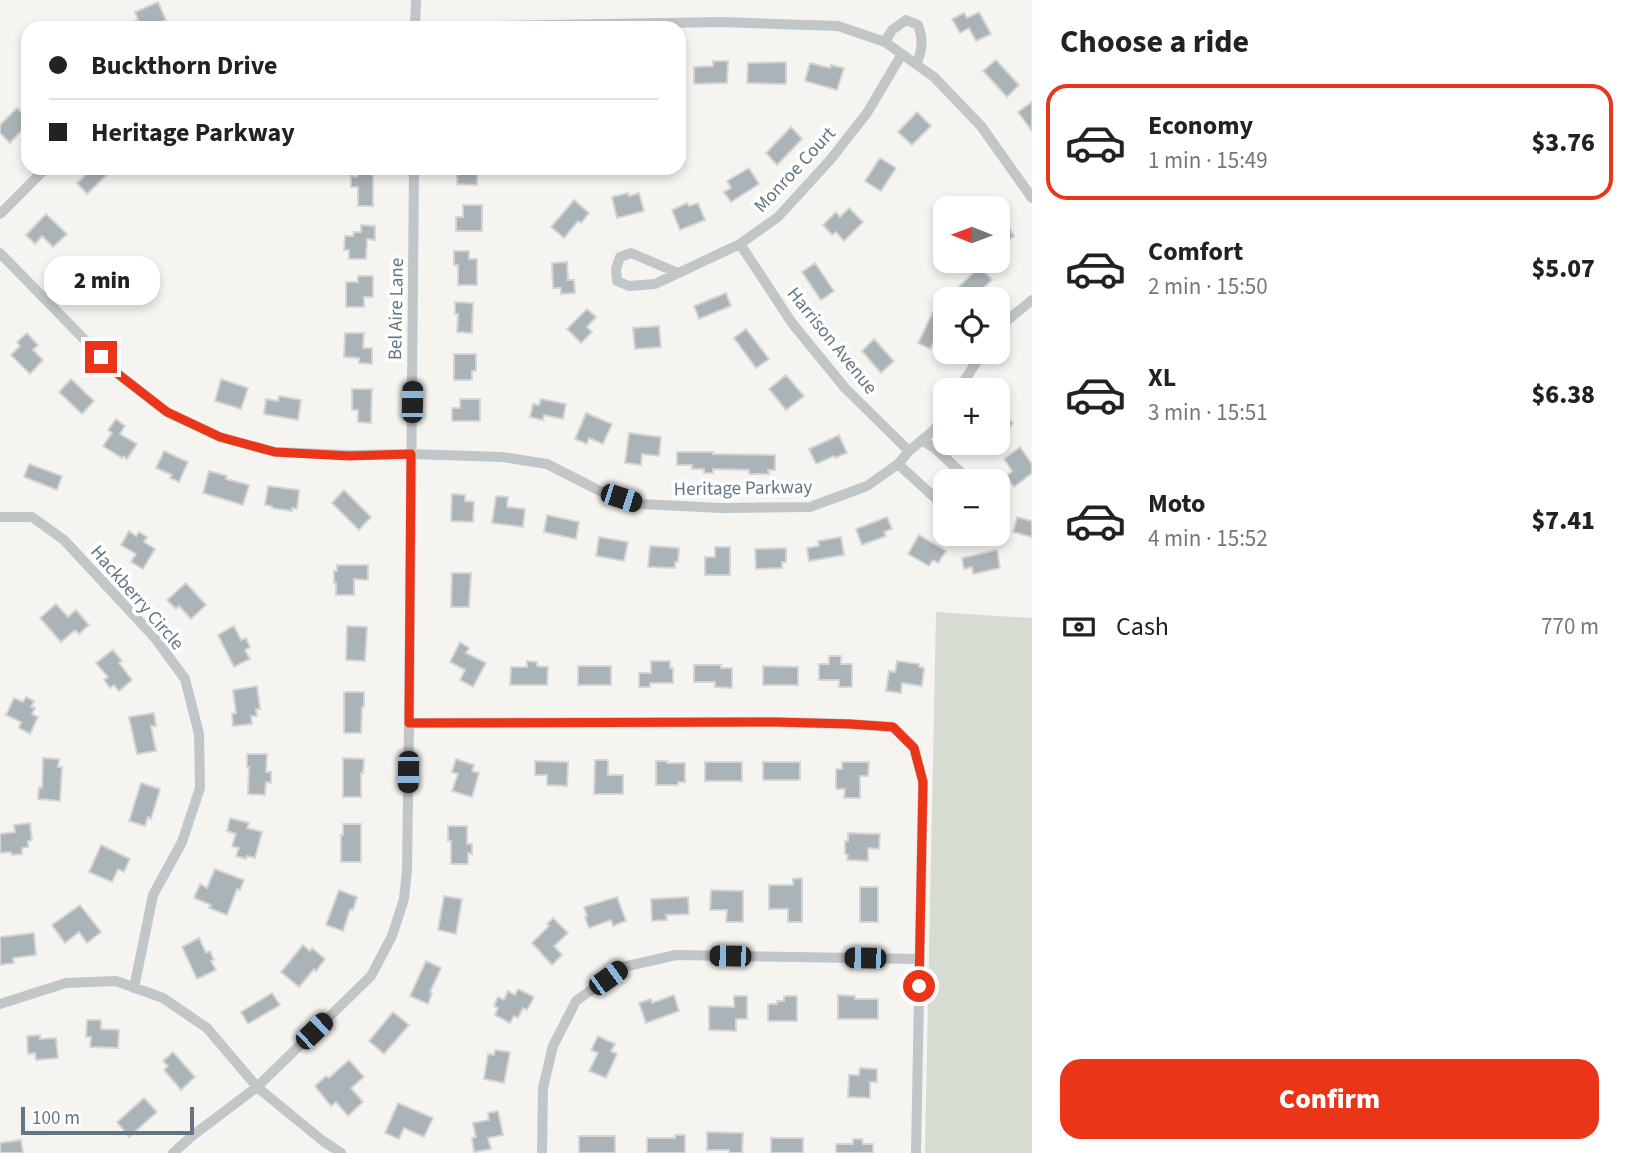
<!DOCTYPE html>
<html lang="en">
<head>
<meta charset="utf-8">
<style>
  body { margin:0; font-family:"Source Sans 3",sans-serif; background:#f2f2f2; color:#222; height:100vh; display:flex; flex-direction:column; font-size:26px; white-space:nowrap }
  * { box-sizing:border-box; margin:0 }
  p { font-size:23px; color:#767676 }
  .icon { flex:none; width:38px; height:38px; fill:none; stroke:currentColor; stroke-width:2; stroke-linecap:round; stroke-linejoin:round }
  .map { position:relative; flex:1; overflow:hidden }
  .side { display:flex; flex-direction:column; background:#fff; width:595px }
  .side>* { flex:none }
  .banner { position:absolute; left:21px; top:21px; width:665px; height:154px; border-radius:21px; box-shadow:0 4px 10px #0003; display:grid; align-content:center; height:154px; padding:0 28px; background:#fff }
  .needle { width:46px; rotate:271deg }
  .buttons { position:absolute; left:933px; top:196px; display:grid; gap:14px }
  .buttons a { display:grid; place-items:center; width:77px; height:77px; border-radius:14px; background:#fff; box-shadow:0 4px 10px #0003; font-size:35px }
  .scale { position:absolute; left:21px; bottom:18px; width:173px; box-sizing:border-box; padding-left:7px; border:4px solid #627783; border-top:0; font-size:19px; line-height:24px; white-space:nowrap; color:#627783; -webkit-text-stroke:5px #fff; paint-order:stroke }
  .end { position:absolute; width:32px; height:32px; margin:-16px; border:9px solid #eb3519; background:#fff; box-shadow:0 0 0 4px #fff }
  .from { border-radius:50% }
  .bubble { position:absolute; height:49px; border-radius:21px; background:#fff; box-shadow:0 4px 10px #0003; font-size:23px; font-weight:800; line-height:49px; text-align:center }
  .car { position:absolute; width:21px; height:42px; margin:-21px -10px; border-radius:9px; box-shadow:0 0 5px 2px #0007; background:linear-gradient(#222 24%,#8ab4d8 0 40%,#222 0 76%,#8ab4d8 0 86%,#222 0) }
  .banner b { display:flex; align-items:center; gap:24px; height:66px; font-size:26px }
  .banner b+b { border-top:2px solid #e0e0e0 }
  .banner i { width:18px; height:18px; background:#222 }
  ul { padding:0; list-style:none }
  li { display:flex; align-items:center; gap:21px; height:116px; margin:0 14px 10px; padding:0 14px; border:4px solid transparent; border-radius:21px }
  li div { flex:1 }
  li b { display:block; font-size:26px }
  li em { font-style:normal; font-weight:800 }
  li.current { border-color:#eb3519 }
  li>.icon { width:63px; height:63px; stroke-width:1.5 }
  h2 { padding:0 28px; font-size:32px; line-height:84px }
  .pay { display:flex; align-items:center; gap:18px; height:77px; padding:0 28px; font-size:26px }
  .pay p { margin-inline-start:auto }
  .action { display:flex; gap:14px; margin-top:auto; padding:14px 28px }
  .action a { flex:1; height:80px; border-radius:21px; background:#eb3519; color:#fff; font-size:28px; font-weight:800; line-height:80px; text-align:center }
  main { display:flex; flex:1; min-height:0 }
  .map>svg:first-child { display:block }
</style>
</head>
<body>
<main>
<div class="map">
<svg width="1032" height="1153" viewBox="0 0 1032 1153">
  <rect width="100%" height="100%" fill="#f5f4f0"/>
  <!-- green -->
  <path fill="#d6dcd1" d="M936 612 1032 618V1153H925Z"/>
  <!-- building -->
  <path fill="#aab3b7" stroke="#d5d5d3" stroke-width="2" d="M158 2 166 20 148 28H119L138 20 135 12Z
    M979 12 991 34 976 41 969 28 960 33 952 19 964 13 967 18Z
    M996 60 1019 85 1007 97 983 71Z
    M713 61H728L727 83 694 84V67L713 66Z
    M786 62V84L747 83 748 63Z
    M810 63 830 68 831 65 844 68 837 90 805 81Z
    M1032 102V131L1018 112Z
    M17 108 28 119V136L22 130 10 143 0 133V125Z
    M917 112 931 126 912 145 898 132Z
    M791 127 802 139 777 165 766 153Z
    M880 158 896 168 881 191 865 181Z
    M93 168H114L87 194 77 183Z
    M457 168H478L477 185 457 184Z
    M749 168 759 184 731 202 724 192 731 188 727 181Z
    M358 172H373V206H358V187H351V176L357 177Z
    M628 193 629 196 639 193 644 211 617 218 612 197Z
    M574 200 589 213 581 223 578 221 564 238 551 227Z
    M687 203 689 206 698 203 705 220 680 230 672 210Z
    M463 205H482V231H456V217H463Z
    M849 208 863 222 844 241 836 232 832 235 823 225 836 212 840 217Z
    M998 210 1014 236 998 247Z
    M46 214 67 234 53 247 42 236 35 244 26 235Z
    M361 225 375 226V240L367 239 366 259H349V250H344L345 236H353L354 232H361Z
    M454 251H469V259H477V285H458V265H454Z
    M89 260 106 279 87 297 77 286 82 282 73 273Z
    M567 262 568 280H574L575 293 561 294V288H553L552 263Z
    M815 263 834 291 821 300 802 272Z
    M980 267 992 280 971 299H960L953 292Z
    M358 276H373V297H364V307H346V282H358Z
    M726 293 731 306 699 319 694 306Z
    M455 302 473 303 472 333 457 332 458 314H455Z
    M587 309 596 317 587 327 592 332 581 343 567 329Z
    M934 310 945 316V339L937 335 930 349 918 343Z
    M659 326 661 347 635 349 633 328Z
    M746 329 769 359 756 368 734 338Z
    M27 333 38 345 33 350 43 360 30 374 11 355 20 346 17 342Z
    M345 333H364L363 348H372V364L359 363V358L344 357Z
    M874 339 894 361 881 373 862 351Z
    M454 354H476V371H472V380H454Z
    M786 375 804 396 786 410 769 389Z
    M71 379 94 401 82 414 59 392Z
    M221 379 248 388 241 409 215 401Z
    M352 389H372L371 423 358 422V410H352Z
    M279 396 301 400 298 420 264 414 266 399 278 401Z
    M460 399H480V421H452V408H460Z
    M541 399 566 404 563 419 544 415 543 420 530 417 533 404 539 405Z
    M998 408 1013 423 998 439Z
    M586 413 612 424 603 444 589 438 587 444 575 439Z
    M116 419 125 426 120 434 137 444 127 459 123 456 122 458 103 446 112 433 108 430Z
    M629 433 661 437 659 456 642 454 641 465 625 463Z
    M839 435 847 453 835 458 834 456 816 464 809 449Z
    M1020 447 1032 464V473L1014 487 1006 476 1012 471 1004 459Z
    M164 451 188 462 179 482 170 478 172 475 156 468Z
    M677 452H713V454L775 455V470H768L769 474H749V470L713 469V473H704V469H692V465H677Z
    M29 464 62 476 57 490 24 477Z
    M209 471 227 476 226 479 249 485 243 505 203 493Z
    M268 486 299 490 297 509 292 508V511L272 508V506L265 505Z
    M344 490 371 517 359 530 332 503Z
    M452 494 465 495V501L474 502 473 522 451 521Z
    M496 496 508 497 507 507 525 509 523 527 492 523Z
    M547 515 579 522 576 539 544 532Z
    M887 517 892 529 884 532 886 536 862 545 856 529Z
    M1017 517 1032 521V537L1013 532Z
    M129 531 136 536 139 532 147 537 144 542 155 549 143 569 131 562 136 554 121 545Z
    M919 535 946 551 938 563 933 560 929 566 908 554Z
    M599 537 628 542 624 561 596 556Z
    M841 537 844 555 809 561 807 548 819 546 818 541Z
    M650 546 679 548 678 562H675V568L648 567Z
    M715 547H730V575H705V557H715Z
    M786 548V562H782V568L756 569 755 549Z
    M997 550 1000 568 973 574 972 567 964 569 962 558Z
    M337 565H368V580L354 579V595H336V583H334V571H337Z
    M452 573H471L469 607H451Z
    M186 583 206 605 191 619 179 606 176 609 167 600Z
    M56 604 68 617 76 610 89 625 79 634 75 630 61 642 40 618Z
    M234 626 241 640 246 638 250 647 245 650 250 659 234 667 218 635Z
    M347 626 367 627 365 661 346 660Z
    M460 642 469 648 466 653 486 663 473 687 460 680 465 670 450 662Z
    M113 650 122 661 119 663 132 680 119 691 114 685 110 688 104 680 108 677 96 663Z
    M829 656H841V664H852V687H839V680H819V664H829Z
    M527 661 537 662V666L548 667 547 685H510L511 667H527Z
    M651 661H670V668H673V683H650V687H639V673H651Z
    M897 661 919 664V667L924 668 922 686 902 683 901 693 886 691 889 671 895 672Z
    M694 665H721V668H732V688L715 687V682H694Z
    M578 666H611V685H578Z
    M763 666 798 667V685H763Z
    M257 686 260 709H256L257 716H251L252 724 233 726 232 714 236 713 233 690Z
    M344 692H364V707H362L361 733H344Z
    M26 697 34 701 31 707 35 708 32 714 38 717 30 734 19 728 21 722 6 715 14 698 23 702Z
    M154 713 156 726H151L156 751 137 754 129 717Z
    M247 754H267L266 772H271V783L266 782 265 795 248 794 249 767H247Z
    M43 758 59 759 58 767H62L60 801 38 799 39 787 42 788Z
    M343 758 364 759 363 773H361V797H343Z
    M456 759 474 765 472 771 479 773 472 797 452 791 458 774 452 772Z
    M595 760H608V775H623V794H594Z
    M535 761 568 762 567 786 547 785V775H535Z
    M656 761H667V763H685V782H678V785H656Z
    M705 762H742V781H705Z
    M763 762H800V780H763Z
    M842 762H869L868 776H860V798H844L845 789H836V769H842Z
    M141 783 160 789 151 819 148 817 145 826 129 821Z
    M230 818 249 823 247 828 262 832 255 858 247 856 246 859 236 856 239 848 232 846 236 834 227 831Z
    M30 823 32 840 28 841V847L22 848V854L12 855 11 852 0 853V834L15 832 14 825Z
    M343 824H361V862H341V835H343Z
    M448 826H467V844H472V854L468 853V864H451V841H448Z
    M848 833 880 834 879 849 868 848V861L847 860 848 855 845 854V841H848Z
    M101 845 130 859 124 872 118 869 112 882 89 872Z
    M215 869 244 880 240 890 237 889 227 915 209 908 211 905 194 898 200 884 207 888Z
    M802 878V922H788V909H769V885H793V879Z
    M860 887H878V922H860Z
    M339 890 357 897 353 910 350 909 343 931 326 925Z
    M711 890 743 891V922H726L727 910H710Z
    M444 896 462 899 456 934 438 930Z
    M617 897 626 921 613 926 611 920 589 928 585 917 587 916 584 907Z
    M688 897 689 914 666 915 667 920 652 921 651 899Z
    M80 905 101 932 87 943 79 932 65 943 52 925Z
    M553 918 568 933 554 946 562 955 552 965 532 943 549 926 547 924Z
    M34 933 36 955 13 958 14 963 0 965V937Z
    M199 938 206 953 210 951 214 960 211 961 216 970 197 979 182 947Z
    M303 945 310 951 312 948 325 959 316 971 314 969 299 987 281 972Z
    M426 961 441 968 430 992 432 993 428 1004 410 996Z
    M518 989 534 997 527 1010 523 1008 518 1018 514 1016 510 1023 495 1015 498 1008 494 1006 498 997 504 1000 508 991 515 995Z
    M272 993 280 1005 248 1024 241 1012Z
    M674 995 679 1011 646 1023 639 1003 651 999 652 1003Z
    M838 995 855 996V999H878V1019H838Z
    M734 996H747V1019H736V1031L709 1030V1006L734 1007Z
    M784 996H797V1021H768V1004H777V1001H784Z
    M393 1012 409 1025 384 1054 369 1041Z
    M87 1020H101V1029L119 1030 118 1048 90 1047 91 1037H86Z
    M40 1035V1039L56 1038 58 1058 36 1060 35 1053 28 1054 27 1036Z
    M598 1036 615 1044 611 1051 617 1054 606 1078 589 1071 598 1053 591 1050Z
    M495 1050 510 1052 504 1083 484 1079 488 1054 494 1055Z
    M173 1052 195 1077 181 1090 164 1070 168 1066 163 1061Z
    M349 1060 364 1077 351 1088 363 1102 348 1116 336 1102 331 1106 315 1086 326 1076 329 1078Z
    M860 1068 877 1069V1082H870V1098L848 1097 849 1075H859Z
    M144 1098 157 1112 129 1137 117 1122Z
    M398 1103 433 1118 424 1137 404 1128 399 1139 385 1133Z
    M498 1111 503 1135 488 1138 491 1149 474 1152 472 1138 476 1137 473 1123 489 1120 488 1113Z
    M707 1132 743 1133 742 1153H729V1150H707Z
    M675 1135H685V1153H647V1138H675Z
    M579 1136H615V1153H579Z
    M771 1138H803V1153H771Z
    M853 1139H862L863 1144H873V1153H836V1144H853Z
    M21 1140 23 1153H0V1143Z"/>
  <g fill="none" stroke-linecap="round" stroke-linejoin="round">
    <!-- street -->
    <path stroke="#c1c6c8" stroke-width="10" d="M381 28 721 22 838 26 885 42 934 77 981 126 1032 198
      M415 28 416 0
      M885 42 892 30 906 20 918 25C923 39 923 50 916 64
      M0 214 46 168
      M740 244 792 323 845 388 909 451
      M0 253 118 374 167 412 220 437 275 452 349 455 411 454 502 457 547 464 600 491 641 504 722 508 810 507 867 486 898 464 909 451 934 430 945 412
      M678 273 631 253 620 257 616 269 617 281 629 286 655 284 740 244 778 217 831 159 867 113 902 54
      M998 332 1003 324 1032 300
      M958 390 983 352
      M922 440 936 449 970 481
      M898 464 945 507
      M0 517H32L64 540 155 638 185 679 199 734 200 788 182 842 153 895 134 988
      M409 723 775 722 850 724 893 727 914 748 923 782 916 1153
      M0 1004 66 983 116 981 163 998 207 1028 257 1087 323 1141 341 1153
      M173 1153 192 1136 257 1087 371 976 392 936 404 899 407 870 409 723 414 168
      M542 1153 543 1088 553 1046 576 1001 623 967 676 955 920 959"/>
  </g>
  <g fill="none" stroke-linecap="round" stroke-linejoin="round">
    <!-- route -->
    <path stroke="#eb3519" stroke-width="9" d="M101 357 118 374 167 412 220 437 275 452 349 456 411 454 409 723 775 722 850 724 893 727 914 748 923 782 919 986"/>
  </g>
  <g text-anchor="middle" stroke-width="7" stroke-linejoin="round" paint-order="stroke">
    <!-- street labels -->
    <g font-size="19" fill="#627783" stroke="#fff">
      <text transform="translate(794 169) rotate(-47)" y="7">Monroe Court</text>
      <text transform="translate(395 309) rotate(-89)" y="7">Bel Aire Lane</text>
      <text transform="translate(833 340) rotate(51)" y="7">Harrison Avenue</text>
      <text transform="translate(743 487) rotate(-1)" y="7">Heritage Parkway</text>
      <text transform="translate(138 597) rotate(49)" y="7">Hackberry Circle</text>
    </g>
  </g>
</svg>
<div class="buttons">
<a><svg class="needle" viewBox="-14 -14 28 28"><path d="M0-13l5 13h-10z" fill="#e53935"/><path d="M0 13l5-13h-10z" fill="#767676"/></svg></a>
<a><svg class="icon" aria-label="locate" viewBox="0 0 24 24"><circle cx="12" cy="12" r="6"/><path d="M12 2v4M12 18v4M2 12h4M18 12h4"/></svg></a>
<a>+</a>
<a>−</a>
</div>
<div class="scale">100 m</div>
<i class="end from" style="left:919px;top:986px"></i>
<i class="end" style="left:101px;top:357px"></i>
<div class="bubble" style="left:44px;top:256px;width:116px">2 min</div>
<i class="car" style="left:412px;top:402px;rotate:1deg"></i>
<i class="car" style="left:621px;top:498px;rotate:108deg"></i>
<i class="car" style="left:408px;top:772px;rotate:181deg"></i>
<i class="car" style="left:730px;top:956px;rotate:271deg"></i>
<i class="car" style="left:865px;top:958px;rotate:271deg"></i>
<i class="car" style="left:608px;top:978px;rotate:54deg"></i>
<i class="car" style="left:314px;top:1031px;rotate:46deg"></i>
<div class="banner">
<b><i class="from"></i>Buckthorn Drive</b>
<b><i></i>Heritage Parkway</b>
</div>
</div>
<section class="side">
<h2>Choose a ride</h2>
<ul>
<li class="current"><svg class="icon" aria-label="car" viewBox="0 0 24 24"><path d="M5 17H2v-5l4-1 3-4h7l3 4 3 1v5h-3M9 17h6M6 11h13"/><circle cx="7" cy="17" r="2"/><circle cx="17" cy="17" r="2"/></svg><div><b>Economy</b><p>1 min · 15:49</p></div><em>$3.76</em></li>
<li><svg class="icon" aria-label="car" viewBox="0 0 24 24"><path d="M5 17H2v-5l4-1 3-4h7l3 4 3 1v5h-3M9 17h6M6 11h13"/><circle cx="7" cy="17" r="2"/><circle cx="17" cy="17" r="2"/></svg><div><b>Comfort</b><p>2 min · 15:50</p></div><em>$5.07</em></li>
<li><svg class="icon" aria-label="car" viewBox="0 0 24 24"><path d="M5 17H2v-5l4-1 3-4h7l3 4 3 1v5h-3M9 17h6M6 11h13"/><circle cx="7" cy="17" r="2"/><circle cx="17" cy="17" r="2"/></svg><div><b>XL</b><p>3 min · 15:51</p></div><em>$6.38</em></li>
<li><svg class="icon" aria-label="car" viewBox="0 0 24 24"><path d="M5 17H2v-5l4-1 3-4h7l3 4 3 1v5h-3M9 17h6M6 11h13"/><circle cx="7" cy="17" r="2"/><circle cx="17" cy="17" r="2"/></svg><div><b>Moto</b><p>4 min · 15:52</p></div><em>$7.41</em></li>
</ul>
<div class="pay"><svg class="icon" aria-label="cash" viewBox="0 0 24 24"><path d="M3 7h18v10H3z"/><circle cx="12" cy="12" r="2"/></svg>Cash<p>770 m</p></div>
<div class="action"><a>Confirm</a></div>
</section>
</main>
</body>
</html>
